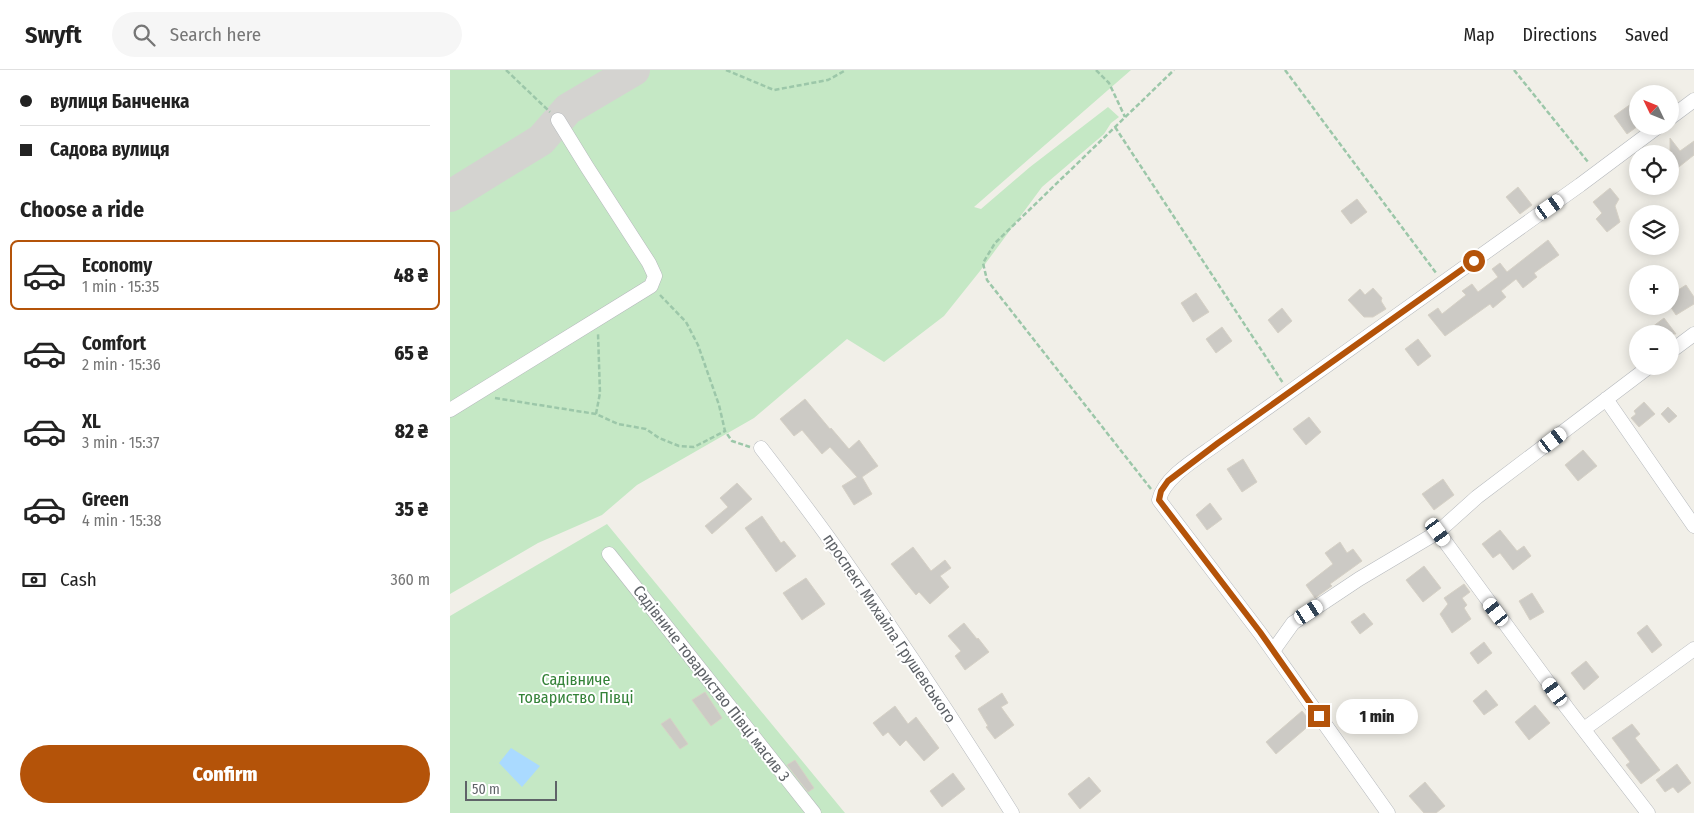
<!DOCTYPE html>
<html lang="en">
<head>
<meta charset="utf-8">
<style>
  body { margin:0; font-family:"Fira Sans Condensed",sans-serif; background:#f6f6f6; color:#222; height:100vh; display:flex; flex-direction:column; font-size:19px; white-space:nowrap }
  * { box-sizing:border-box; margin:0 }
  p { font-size:16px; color:#767676 }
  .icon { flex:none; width:28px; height:28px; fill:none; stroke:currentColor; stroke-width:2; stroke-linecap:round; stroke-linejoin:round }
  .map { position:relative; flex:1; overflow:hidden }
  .side { display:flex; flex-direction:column; background:#fff; width:450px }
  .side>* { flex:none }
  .top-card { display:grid; align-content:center; height:110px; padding:0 20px; background:#fff }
  .needle { width:32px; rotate:313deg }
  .fabs { position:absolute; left:1179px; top:15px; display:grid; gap:10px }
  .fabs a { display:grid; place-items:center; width:50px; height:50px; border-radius:50%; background:#fff; box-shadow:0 2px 12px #0003; font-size:25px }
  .scale { position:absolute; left:15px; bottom:12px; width:92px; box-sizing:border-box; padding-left:5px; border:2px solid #5f6368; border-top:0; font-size:14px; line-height:18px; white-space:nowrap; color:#5f6368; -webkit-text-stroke:4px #fff; paint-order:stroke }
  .end { position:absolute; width:22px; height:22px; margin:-11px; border:6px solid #b45309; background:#fff; box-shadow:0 0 0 2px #fff }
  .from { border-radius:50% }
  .bubble { position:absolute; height:35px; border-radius:18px; background:#fff; box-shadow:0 2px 12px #0003; font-size:16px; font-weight:800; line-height:35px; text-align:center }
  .car { position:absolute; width:15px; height:30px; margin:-15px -8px; border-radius:6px; box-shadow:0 0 4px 1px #0007; background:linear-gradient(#fff 24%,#345 0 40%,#fff 0 76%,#345 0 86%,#fff 0) }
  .top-card b { display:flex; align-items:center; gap:18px; height:48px; font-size:19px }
  .top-card b+b { border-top:1px solid #e0e0e0 }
  .top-card i { width:12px; height:12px; background:#222 }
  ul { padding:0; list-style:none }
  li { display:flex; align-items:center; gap:15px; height:70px; margin:0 10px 8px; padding:0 10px; border:2px solid transparent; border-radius:8px }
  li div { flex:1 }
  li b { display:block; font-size:19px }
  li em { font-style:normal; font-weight:800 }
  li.active { border-color:#b45309 }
  li>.icon { width:45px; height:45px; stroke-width:1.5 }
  h2 { padding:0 20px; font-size:22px; line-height:60px }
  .pay { display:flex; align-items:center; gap:12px; height:55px; padding:0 20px; font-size:19px }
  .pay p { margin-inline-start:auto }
  .cta { display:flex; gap:10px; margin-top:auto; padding:10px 20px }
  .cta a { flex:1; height:58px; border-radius:30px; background:#b45309; color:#fff; font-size:20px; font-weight:800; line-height:58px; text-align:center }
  header { display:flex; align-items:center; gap:30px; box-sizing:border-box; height:70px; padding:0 25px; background:#fff; border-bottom:1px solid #e0e0e0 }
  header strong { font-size:24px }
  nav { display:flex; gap:28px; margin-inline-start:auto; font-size:18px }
  .search { width:350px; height:45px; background:#f6f6f6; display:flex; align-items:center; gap:12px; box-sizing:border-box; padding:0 18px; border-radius:28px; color:#767676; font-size:19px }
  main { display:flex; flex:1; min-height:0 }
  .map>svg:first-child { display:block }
</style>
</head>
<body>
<header>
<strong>Swyft</strong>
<div class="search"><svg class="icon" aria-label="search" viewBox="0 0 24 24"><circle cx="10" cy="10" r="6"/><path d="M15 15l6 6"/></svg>Search here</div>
<nav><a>Map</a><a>Directions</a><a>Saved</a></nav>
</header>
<main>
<section class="side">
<div class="top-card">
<b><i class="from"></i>вулиця Банченка</b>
<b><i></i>Садова вулиця</b>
</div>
<h2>Choose a ride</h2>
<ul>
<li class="active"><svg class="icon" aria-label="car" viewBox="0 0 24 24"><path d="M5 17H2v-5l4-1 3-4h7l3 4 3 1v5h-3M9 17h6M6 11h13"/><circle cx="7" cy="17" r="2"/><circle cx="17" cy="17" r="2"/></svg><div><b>Economy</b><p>1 min · 15:35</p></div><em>48 ₴</em></li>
<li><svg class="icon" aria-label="car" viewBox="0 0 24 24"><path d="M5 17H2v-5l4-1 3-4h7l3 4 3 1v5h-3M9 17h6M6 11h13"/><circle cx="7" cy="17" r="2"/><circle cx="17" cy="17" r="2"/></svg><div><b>Comfort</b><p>2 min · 15:36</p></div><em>65 ₴</em></li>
<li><svg class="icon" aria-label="car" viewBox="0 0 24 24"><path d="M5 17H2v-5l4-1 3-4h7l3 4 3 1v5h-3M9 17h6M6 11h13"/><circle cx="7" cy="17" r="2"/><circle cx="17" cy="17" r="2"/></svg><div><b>XL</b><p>3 min · 15:37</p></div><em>82 ₴</em></li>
<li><svg class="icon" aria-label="car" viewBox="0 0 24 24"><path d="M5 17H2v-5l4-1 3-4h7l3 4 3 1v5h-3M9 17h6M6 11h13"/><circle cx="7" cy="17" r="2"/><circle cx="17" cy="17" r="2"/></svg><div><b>Green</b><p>4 min · 15:38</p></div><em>35 ₴</em></li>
</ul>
<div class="pay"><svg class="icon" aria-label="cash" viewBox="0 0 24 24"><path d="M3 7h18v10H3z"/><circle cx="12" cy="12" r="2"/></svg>Cash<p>360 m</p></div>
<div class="cta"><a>Confirm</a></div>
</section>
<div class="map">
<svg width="1244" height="743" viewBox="0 0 1244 743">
  <rect width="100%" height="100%" fill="#f1efe8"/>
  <!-- green -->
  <path fill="#c5e8c5" d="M0 0H681L524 137 531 139 580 97 658 37 669 47 661 53 654 64 592 117 530 201 494 246 434 292 397 269 304 348 187 415 152 445 88 473 0 524Z
    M157 454 395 743H0V546Z"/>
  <!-- water -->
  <path fill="#aadaff" d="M61 678 90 696 72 717 49 693Z"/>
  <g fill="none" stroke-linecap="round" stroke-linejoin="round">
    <!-- taxiway -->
    <path stroke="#d4d3d0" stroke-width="32" d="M0 126 91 70 118 39 184 0"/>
  </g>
  <!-- building -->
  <path fill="#cccac5" stroke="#d6d1c6" d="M1188 29V56L1177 64 1164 46Z
    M1220 68 1230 81 1244 71V85L1220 104Z
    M1068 117 1082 135 1070 144 1056 127Z
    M1160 118 1169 129 1165 136 1170 152 1157 162 1146 149 1152 143 1143 132Z
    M907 129 917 142 901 154 891 141Z
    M1098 170 1109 185 1084 203 1087 207 1073 218 1066 209 1051 221 1056 227 1043 238 1040 234 995 266 978 245 988 238 992 244 1016 225 1012 221 1022 214 1028 222 1048 207 1042 199 1050 193 1057 202Z
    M1236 215 1244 227V234L1226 245 1220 236V225Z
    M923 218 932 228 931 231 936 239 923 247H914L898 230 910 219 915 225Z
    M746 223 759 242 743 252 731 233Z
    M832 238 842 251 828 263 818 250Z
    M1214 248 1226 264H1193Z
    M772 257 782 271 766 283 756 269Z
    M968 269 981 286 968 296 955 279Z
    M355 329 380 359 381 358 399 379 409 370 428 396 412 407 422 424 404 435 392 416 407 407 380 377 372 384 352 360 344 366 330 349Z
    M1194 332 1205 344 1189 357 1181 348 1186 344 1184 341Z
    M1218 337 1227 346 1219 353 1211 344Z
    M859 347 871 362 856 375 843 359Z
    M1133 380 1147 396 1128 411 1115 395Z
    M793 389 807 412 792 422 777 399Z
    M993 409 1004 425 984 440 972 424Z
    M287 413 302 429 262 464 255 456 278 437 270 428Z
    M760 433 772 449 757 460 746 445Z
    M312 446 331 473 334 471 346 486 326 502 295 458Z
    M1050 460 1067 481 1074 476 1081 486 1063 500 1050 483 1043 488 1032 474Z
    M890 472 897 483 903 479 912 491 880 514 882 516 865 528 856 515 883 494 875 483Z
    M463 477 481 501 495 490 501 498 490 506 499 517 480 534 469 522 466 525 441 494Z
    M974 496 991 518 973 532 956 510Z
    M356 508 375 534 352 550 333 523Z
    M1014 514 1020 522 1012 528 1017 535 1014 538 1021 549 1002 563 990 544 998 534 994 528Z
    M1082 523 1094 542 1080 550 1069 531Z
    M914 543 923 554 910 564 901 552Z
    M514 553 527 569 528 568 539 582 515 600 505 586 511 581 498 566Z
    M1197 555 1212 575 1202 583 1187 563Z
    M1034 572 1042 583 1028 594 1020 583Z
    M1136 591 1149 607 1134 620 1121 603Z
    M1036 620 1048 635 1034 645 1023 631Z
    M255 622 272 648 261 656 242 630Z
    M552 623 558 633 551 637 564 655 545 669 536 657 538 656 528 639Z
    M1085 635 1100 653 1079 670 1065 652Z
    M445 636 458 654 466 647 489 678 474 691 456 670 450 676 438 662 433 666 423 653Z
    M852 641 862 653 826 684 816 672Z
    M220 648 238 674 230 679 211 654Z
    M1182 654 1190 664 1185 668 1210 700 1191 714 1176 695 1180 692 1162 668Z
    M345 690 364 718 358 722 337 695Z
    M1227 694 1241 713 1228 723 1223 717 1215 722 1206 710Z
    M503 703 515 719 492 737 480 721Z
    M639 707 651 721 630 739 618 724Z
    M975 712 995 736 986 743H974L959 726Z"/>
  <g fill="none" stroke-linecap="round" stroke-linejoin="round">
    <defs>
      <path id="minor" d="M1220 48 1244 30
        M1220 282 1244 264
        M1156 329 1244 456
        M0 340 201 216 205 206 199 193 137 97 108 50
        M311 378C338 413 365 448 390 484 450 569 507 655 562 743
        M988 462 1117 638 1198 743
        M159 484 364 743
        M823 581 843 553 909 509 988 462 1027 427 1200 296
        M1134 659 1244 579
        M938 743 810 563 709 430C714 407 749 387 768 373L1130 115 1209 56"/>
    </defs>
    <!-- minor casing -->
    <use href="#minor" stroke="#b5b8bc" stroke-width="15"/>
    <!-- path -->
    <path stroke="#9cc7a9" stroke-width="2.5" stroke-dasharray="5 2.5" stroke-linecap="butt" d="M56 0 100 42
      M276 0 324 20 378 10 396 0
      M646 0 659 13 675 47
      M835 0 986 203
      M1064 0 1138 92
      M665 57 833 313
      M210 225 236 252 248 275 269 335 275 361 282 371 300 377
      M45 328 146 344 168 354 196 359 209 368 229 376 244 377 275 361
      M146 344 150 323 148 263
      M701 419 537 210 533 193 545 173 724 0"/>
    <!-- minor -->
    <use href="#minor" stroke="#fff" stroke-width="14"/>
  </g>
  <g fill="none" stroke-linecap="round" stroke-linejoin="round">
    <!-- route -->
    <path stroke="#b45309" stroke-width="6" d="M869 646 810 562 709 430 711 421 718 411 768 373 1024 191"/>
  </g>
  <g text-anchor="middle" stroke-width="4" stroke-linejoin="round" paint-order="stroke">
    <!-- street labels -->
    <g font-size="16" fill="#5f6368" stroke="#fff">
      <text transform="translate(440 558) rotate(56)" y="6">проспект Михайла Грушевського</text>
      <text transform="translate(262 613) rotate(52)" y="6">Садівниче товариство Півці масив 3</text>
    </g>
    <!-- park labels -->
    <g font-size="16" fill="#348238" stroke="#fff">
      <text x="126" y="615">Садівниче<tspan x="126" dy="18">товариство Півці</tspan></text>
    </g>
  </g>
</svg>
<div class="fabs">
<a><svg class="needle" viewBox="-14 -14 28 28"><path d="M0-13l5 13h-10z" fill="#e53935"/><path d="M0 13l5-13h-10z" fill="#767676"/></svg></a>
<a><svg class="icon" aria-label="locate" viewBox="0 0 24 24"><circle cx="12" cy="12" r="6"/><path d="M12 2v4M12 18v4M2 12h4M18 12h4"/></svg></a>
<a><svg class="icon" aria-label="layers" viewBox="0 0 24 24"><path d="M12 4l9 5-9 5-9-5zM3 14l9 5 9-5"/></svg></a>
<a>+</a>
<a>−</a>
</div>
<div class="scale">50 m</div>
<i class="end from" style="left:1024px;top:191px"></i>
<i class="end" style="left:869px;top:646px"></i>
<div class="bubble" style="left:886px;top:629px;width:82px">1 min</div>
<i class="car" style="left:1100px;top:137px;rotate:55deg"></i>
<i class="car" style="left:1103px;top:370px;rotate:53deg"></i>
<i class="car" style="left:988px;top:462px;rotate:144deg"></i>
<i class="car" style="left:859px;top:542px;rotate:57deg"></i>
<i class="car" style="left:1046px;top:542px;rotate:323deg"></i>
<i class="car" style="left:1105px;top:622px;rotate:324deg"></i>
</div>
</main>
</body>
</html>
